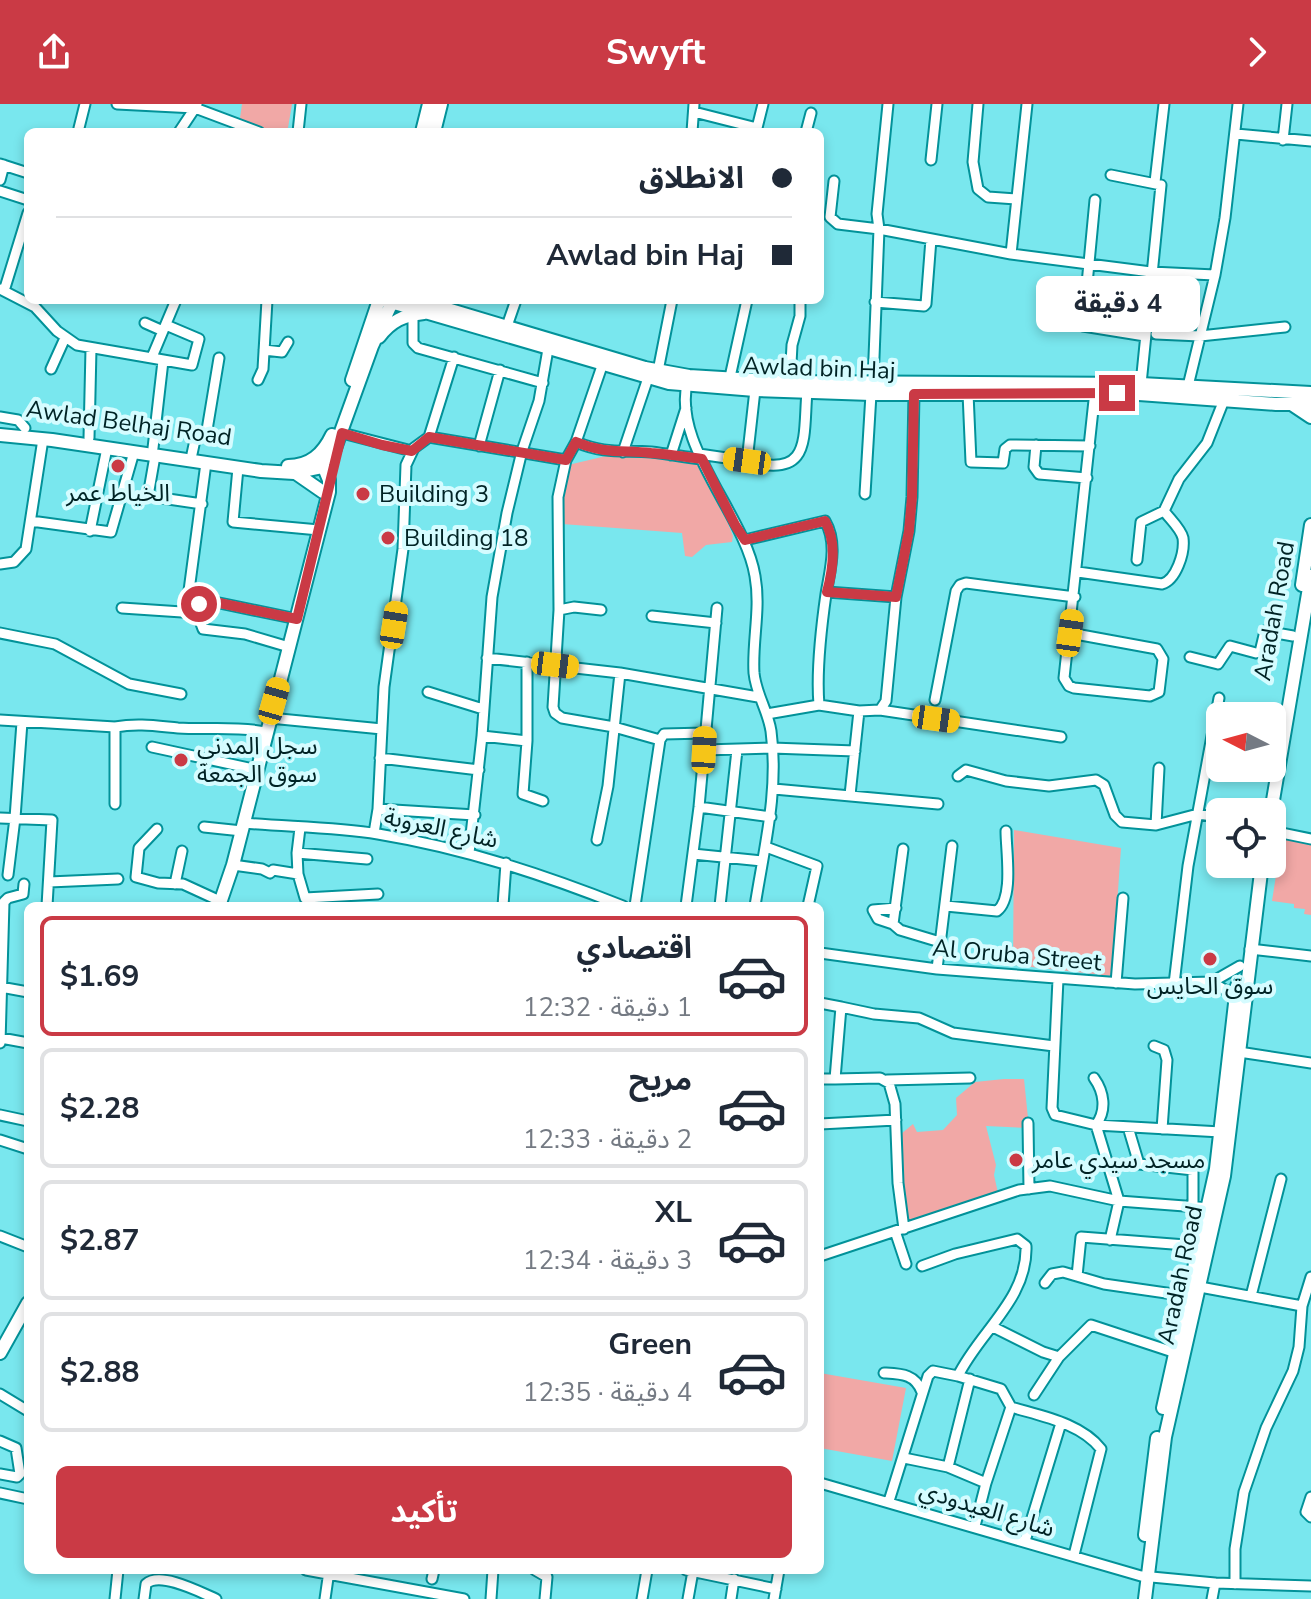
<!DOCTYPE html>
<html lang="ar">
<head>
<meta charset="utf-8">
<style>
  body { margin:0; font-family:"Nunito Sans","Noto Sans Arabic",sans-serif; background:#f2f2f3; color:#1f2937; direction:rtl; height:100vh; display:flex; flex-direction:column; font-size:30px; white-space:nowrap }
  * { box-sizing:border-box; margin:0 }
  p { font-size:26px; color:#747a83 }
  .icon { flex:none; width:44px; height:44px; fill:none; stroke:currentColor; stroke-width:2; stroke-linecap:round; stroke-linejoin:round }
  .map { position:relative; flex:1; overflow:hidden; direction:ltr }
  .details { position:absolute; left:24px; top:798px; width:800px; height:672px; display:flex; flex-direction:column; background:#fff; border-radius:12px; box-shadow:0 4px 12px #0003; direction:rtl }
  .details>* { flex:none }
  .banner { position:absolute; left:24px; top:24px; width:800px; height:176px; border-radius:12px; box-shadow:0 4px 12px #0003; direction:rtl; display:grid; align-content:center; height:176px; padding:0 32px; background:#fff }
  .needle { width:52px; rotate:276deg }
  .buttons { position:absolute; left:1206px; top:598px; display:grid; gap:16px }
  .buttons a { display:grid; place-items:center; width:80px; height:80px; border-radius:12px; background:#fff; box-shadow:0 4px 12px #0003; font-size:40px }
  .end { position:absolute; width:36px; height:36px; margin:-18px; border:10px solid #ca3a45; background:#fff; box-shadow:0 0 0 4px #fff }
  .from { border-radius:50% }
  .bubble { position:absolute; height:56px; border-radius:12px; background:#fff; box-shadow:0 4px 12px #0003; font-size:26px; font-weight:700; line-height:56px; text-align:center; direction:rtl }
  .car { position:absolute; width:24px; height:48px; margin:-24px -12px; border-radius:10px; box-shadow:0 0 6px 2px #0007; background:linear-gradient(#f5c518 24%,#345 0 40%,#f5c518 0 76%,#345 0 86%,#f5c518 0) }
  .banner b { display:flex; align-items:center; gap:28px; height:76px; font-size:30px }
  .banner b+b { border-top:2px solid #e0e1e3 }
  .banner i { width:20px; height:20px; background:#1f2937 }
  ul { padding:14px 0 0; list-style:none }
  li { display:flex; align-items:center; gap:24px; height:120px; margin:0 16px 12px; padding:0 16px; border:4px solid #e0e1e3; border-radius:12px }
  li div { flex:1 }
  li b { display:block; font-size:30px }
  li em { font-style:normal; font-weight:700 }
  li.on { border-color:#ca3a45 }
  li>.icon { width:72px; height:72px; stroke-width:1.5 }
  .primary-button { display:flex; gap:16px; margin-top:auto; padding:16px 32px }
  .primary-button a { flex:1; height:92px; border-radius:12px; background:#ca3a45; color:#fff; font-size:32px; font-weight:700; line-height:92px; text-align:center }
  header { display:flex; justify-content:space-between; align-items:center; height:104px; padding:0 32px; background:#ca3a45; color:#fff; font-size:36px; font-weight:700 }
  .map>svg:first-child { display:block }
</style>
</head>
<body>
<header><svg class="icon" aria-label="forward" viewBox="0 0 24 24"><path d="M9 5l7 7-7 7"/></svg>Swyft<svg class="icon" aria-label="share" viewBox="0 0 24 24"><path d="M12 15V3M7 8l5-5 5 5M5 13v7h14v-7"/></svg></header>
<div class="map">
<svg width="1311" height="1495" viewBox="0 0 1311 1495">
  <rect width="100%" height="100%" fill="#79e7ee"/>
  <!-- green -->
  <path fill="#f1a8a6" d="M242 0H292L288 24 284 28 254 22 240 14Z
    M623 348 702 355 733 432 732 438 706 441 692 453 685 452 682 429 562 420V389L568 361Z
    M1014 726 1121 744 1112 872 1013 861Z
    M1282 733 1311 740V811L1304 810 1305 805 1294 804V800L1272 797Z
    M1004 975H1024L1029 1024 986 1022 996 1061 994 1071 998 1089 909 1120 902 1074 901 1030 913 1020 917 1028 943 1026 957 1011 956 994 975 978Z
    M820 1269 906 1284 892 1357 820 1344Z"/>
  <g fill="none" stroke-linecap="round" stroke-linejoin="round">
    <defs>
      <path id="minor" d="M117 0 195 4 259 28
        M978 0 973 58 978 85 988 93 1016 95
        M694 8 757 24 763 0
        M80 28 79 24 85 0
        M179 28 197 1
        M298 28 301 0
        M692 28 694 0
        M806 28 811 9
        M1236 30 1311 37
        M1283 36 1287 0
        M931 56 937 0
        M0 60 28 69
        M1111 71 1161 81 1141 280
        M0 76 4 61
        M834 77 830 113 838 120 879 125 1011 150 1151 168 1215 171
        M1155 78 1164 0
        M0 87 28 96
        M1095 96 1083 222 1145 232
        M1011 150 1027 0
        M0 185 35 203 57 227 77 241 192 261 199 235 166 221
        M4 187 28 109
        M875 198 924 202 926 200 931 135
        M413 210V239L418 244 543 279
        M145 219 163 227
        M507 222 516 196
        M1156 230 1200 232 1285 223
        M264 246 282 248 288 238
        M152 253 176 196
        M602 262 576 338 566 356 558 393 559 506 553 603 555 609 562 614 614 623 660 636 664 630 705 629
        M51 265 65 234
        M658 267 672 196
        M730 273 747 196
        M688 275C670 340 745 410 755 472 761 505 752 537 754 569 756 590 768 607 771 627 779 687 764 744 755 802
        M258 276 263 265 267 196
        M790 278 792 241 800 212V196
        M873 279 879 125 877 110 888 0
        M1188 282 1215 171 1225 114 1238 0
        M968 289 971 358 1003 359 1005 345 1010 341 1090 342
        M0 313 18 316 25 324
        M342 329 412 347
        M429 333 566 356
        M89 334 91 244
        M576 338C604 350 622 346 651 348 668 350 685 353 702 355
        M1036 341 1034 363 1039 370 1087 374
        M479 342 500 266
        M153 344 163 257
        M623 348 648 274
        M192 350 195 336 207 326 219 254
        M699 350 747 357 755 286
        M671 351 686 304
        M155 352 148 392 202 400
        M747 357C812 375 803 335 807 287
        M238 364 233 418 319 426
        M865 390 871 290
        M31 417 111 428 134 348
        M90 427 107 344
        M745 436 825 417C838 439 830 466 826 490 821 525 816 566 819 601L859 607 880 606 886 597 896 493 909 427 912 393 914 290
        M1137 456 1141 418 1164 407 1179 375 1207 339 1224 296
        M0 460 14 458 26 445 43 335
        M1078 468 1162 480C1176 476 1185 449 1183 434 1181 425 1170 415 1164 407
        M827 488 896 493
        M122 504 197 509 203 525 245 530 289 543
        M559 506 574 503 601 506
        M186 509 206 359
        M197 509 199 500 205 496 297 515
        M652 512 716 519
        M0 529 55 540 129 580 181 590
        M1070 529 1157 545 1163 555 1159 588 1150 592 1074 584 1069 582 1064 574 1095 287
        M1190 553 1218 560 1230 542 1256 549 1260 548 1265 527 1293 532
        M487 554 620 569 758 593
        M428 588 483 605
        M935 596 956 487 960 481 966 479 1075 493
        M880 606 1061 633
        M767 610 819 601
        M270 614 382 625
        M0 616 115 623V700
        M115 623C138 619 156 622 178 624 208 626 237 622 266 628
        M482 632 527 637V558
        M527 637 523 690 543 697
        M152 643 258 666
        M704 646 772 644 855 647
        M380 654 479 666
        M958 672 966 666 1006 677 1049 682 1096 676 1104 681 1115 711 1122 718 1156 721 1198 710 1220 713
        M774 685 938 700
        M850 691 859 607
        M699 703 771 713
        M378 705 475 711
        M0 714 52 716 47 802
        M244 719C288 723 334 723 378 730 463 744 542 770 623 802
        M1156 721 1159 664
        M204 723 242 727
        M157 725 139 744 136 773 158 779 183 780 220 797
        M1272 727 1311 735
        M374 729 378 705 384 583 403 445 406 361 414 344 429 333 454 253
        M597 736 608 682 620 569
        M766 743 817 762 808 802
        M903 745 893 820 900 826 940 838
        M297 749 300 724
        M469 749 482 632 492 493 507 409 522 347 539 297 548 245
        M693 750 762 757
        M367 755 297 749 298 770 305 794 378 790
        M233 761 262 765 270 769 273 766 298 770
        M8 771 15 714 22 618
        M49 778 118 775
        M175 780 182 747
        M503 802 506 759
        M635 802 660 636
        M686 802 699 703 717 504
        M720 802 737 646
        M946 802 997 807C1014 794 1006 748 1006 727
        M893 820 878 815 873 806 896 804
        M1250 845 1311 852
        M820 849 937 865 1135 880 1212 878 1240 862
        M937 865 952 742
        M1058 875 1052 1004 1055 1011 1096 1021 1221 1028
        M1212 878 1225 886 1235 897
        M1116 879 1123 794
        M1174 880 1188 762 1219 594
        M0 883 28 888
        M820 899 841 903
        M1 934 28 939
        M0 939 4 798 8 794 23 790 24 780
        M1154 942 1164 946 1167 956 1162 1025
        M1239 948 1311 959
        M1094 974C1104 988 1107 1006 1096 1021L1119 1097 1110 1136
        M820 975H835L841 903 874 910 919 914 953 929 1054 942
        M835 975 880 974 889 979 895 1000 898 1079 904 1125
        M887 976 970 974
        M0 1011 28 1017
        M1028 1019 1029 1085
        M820 1020 896 1016
        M1128 1023 1139 1060 1193 1066V1102
        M0 1036 28 1045
        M895 1127 906 1160
        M0 1132 28 1143
        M820 1152 1019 1086 1050 1082 1119 1097 1211 1104
        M1077 1172 1081 1133 1199 1142
        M1045 1179 1052 1170 1063 1168 1104 1180 1187 1192
        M1200 1183 1302 1202
        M1251 1192 1281 1075
        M993 1223 1043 1248 1059 1253 1091 1221 1176 1249
        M884 1269C902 1270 915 1270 922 1288
        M958 1272 1001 1285 1011 1303 986 1379
        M0 1290 28 1307
        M1034 1291 1059 1253
        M1011 1303C1041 1312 1081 1319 1101 1345L1074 1451
        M0 1337 16 1344 20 1370 17 1373 0 1370
        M904 1354 948 1363 986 1379 975 1422
        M948 1363 970 1275
        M820 1379 1141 1472 1215 1479 1311 1482
        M0 1389 28 1395
        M1311 1393 1306 1408 1311 1413
        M889 1397 928 1272 933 1267 958 1272C979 1228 1028 1195 1026 1142L1017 1135 955 1150 922 1162
        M1025 1437 1061 1319
        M306 1466 464 1495
        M535 1466 547 1473 545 1495
        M686 1466 776 1485
        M432 1475 434 1466
        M1235 1480V1445L1244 1388 1266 1324 1293 1267 1299 1243 1302 1202 1311 1173
        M115 1495 118 1466
        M144 1495 146 1480C160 1467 200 1488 216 1495
        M325 1495 329 1467
        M491 1495 493 1466
        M642 1495 647 1466
        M688 1495 693 1467
        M731 1495 734 1475
        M774 1495 779 1466
        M1212 1495 1215 1479"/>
      <path id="major" d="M422 28 429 0
        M434 28 441 0
        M384 196 669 279 755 286 871 290H1139L1276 300H1311
        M417 196 645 264 689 272 790 278 1141 280 1311 289
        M379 233C391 217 404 211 424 209
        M352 276 379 196
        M1293 301 1311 313
        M0 331 52 336 261 367 294 369 318 364 334 347 372 242 393 196
        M288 362C310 362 323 350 332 331
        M297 370 323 388
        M1302 481 1311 421
        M1271 708 1311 472
        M219 802 233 761 329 388V376L320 354
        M0 1249 28 1199
        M1163 1304 1216 1065 1237 882
        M1145 1431 1157 1334
        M1145 1495 1165 1333 1224 1072 1262 760"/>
    </defs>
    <!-- minor casing -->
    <use href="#minor" stroke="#029299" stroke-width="13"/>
    <!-- major casing -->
    <use href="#major" stroke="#029299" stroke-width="16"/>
    <!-- minor -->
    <use href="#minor" stroke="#fff" stroke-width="9"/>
    <!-- major -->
    <use href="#major" stroke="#fff" stroke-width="12"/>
  </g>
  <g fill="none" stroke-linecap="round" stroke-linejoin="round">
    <!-- route -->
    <path stroke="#ca3a45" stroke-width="10" d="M199 500 205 496 297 515 342 329 382 341 412 347 429 333 566 356 576 338C604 350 622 346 651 349 668 350 685 353 702 355L735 421 745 436 825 417C837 438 833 466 827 488L896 493 909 427 912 393 914 290 1117 289"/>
  </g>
  <!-- markers -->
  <g fill="#ca3a45" stroke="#d5fcff" stroke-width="3">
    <circle cx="118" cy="362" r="8"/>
    <circle cx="363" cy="390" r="8"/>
    <circle cx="388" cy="434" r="8"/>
    <circle cx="181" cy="656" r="8"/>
    <circle cx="1210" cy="855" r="8"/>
    <circle cx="1016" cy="1056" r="8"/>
  </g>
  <g text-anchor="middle" stroke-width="8" stroke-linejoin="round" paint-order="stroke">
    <!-- street labels -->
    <g font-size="24" fill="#002325" stroke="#d5fcff">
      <text transform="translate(819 264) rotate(2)" y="8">Awlad bin Haj</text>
      <text transform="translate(129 319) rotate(8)" y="8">Awlad Belhaj Road</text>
      <text transform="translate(1274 507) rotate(-80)" y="8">Aradah Road</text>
      <text transform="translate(441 724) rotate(12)" y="8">شارع العروبة</text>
      <text transform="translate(1017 851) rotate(5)" y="8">Al Oruba Street</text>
      <text transform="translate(1180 1171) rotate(-78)" y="8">Aradah Road</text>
      <text transform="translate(987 1405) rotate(17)" y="8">شارع العيدودي</text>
    </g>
    <!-- poi labels -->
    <g font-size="24" fill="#002325" stroke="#d5fcff" text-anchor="start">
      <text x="118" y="397" text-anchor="middle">الخياط عمر</text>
      <text x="379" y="398">Building 3</text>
      <text x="404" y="442">Building 18</text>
      <text x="197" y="650">سجل المدني<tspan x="197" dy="28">سوق الجمعة</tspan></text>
      <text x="1210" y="890" text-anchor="middle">سوق الحايس</text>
      <text x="1032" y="1064">مسجد سيدي عامر</text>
    </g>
  </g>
</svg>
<div class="buttons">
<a><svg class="needle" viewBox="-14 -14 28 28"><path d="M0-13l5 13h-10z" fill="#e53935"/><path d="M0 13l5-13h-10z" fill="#747a83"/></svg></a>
<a><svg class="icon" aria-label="locate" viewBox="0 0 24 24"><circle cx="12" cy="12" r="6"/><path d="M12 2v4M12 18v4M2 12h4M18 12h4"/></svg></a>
</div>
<i class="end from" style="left:199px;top:500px"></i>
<i class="end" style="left:1117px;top:289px"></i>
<div class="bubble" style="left:1036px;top:172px;width:164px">4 دقيقة</div>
<i class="car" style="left:747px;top:357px;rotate:278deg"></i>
<i class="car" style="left:394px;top:521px;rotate:9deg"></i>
<i class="car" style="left:1070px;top:529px;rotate:8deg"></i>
<i class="car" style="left:555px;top:561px;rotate:97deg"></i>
<i class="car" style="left:274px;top:597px;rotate:16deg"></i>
<i class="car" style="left:936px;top:615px;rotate:98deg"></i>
<i class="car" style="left:704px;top:646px;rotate:3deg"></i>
<div class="banner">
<b><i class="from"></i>الانطلاق</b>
<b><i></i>Awlad bin Haj</b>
</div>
<section class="details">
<ul>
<li class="on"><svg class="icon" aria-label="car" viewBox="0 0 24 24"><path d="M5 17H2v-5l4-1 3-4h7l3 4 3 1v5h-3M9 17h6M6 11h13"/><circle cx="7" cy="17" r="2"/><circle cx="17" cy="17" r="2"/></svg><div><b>اقتصادي</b><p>1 دقيقة · 12:32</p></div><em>$1.69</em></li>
<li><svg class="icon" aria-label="car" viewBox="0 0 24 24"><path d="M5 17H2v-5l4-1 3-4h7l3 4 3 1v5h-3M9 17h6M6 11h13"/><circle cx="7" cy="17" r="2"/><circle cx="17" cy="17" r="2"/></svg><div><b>مريح</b><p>2 دقيقة · 12:33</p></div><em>$2.28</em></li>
<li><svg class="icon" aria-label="car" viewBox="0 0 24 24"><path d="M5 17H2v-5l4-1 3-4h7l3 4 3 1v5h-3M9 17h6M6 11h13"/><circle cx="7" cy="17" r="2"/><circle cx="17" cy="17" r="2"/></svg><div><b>XL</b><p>3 دقيقة · 12:34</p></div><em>$2.87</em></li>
<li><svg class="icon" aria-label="car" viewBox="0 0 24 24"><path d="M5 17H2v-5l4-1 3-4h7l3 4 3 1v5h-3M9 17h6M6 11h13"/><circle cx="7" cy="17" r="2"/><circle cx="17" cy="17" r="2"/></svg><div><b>Green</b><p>4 دقيقة · 12:35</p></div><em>$2.88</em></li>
</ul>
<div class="primary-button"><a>تأكيد</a></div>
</section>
</div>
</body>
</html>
